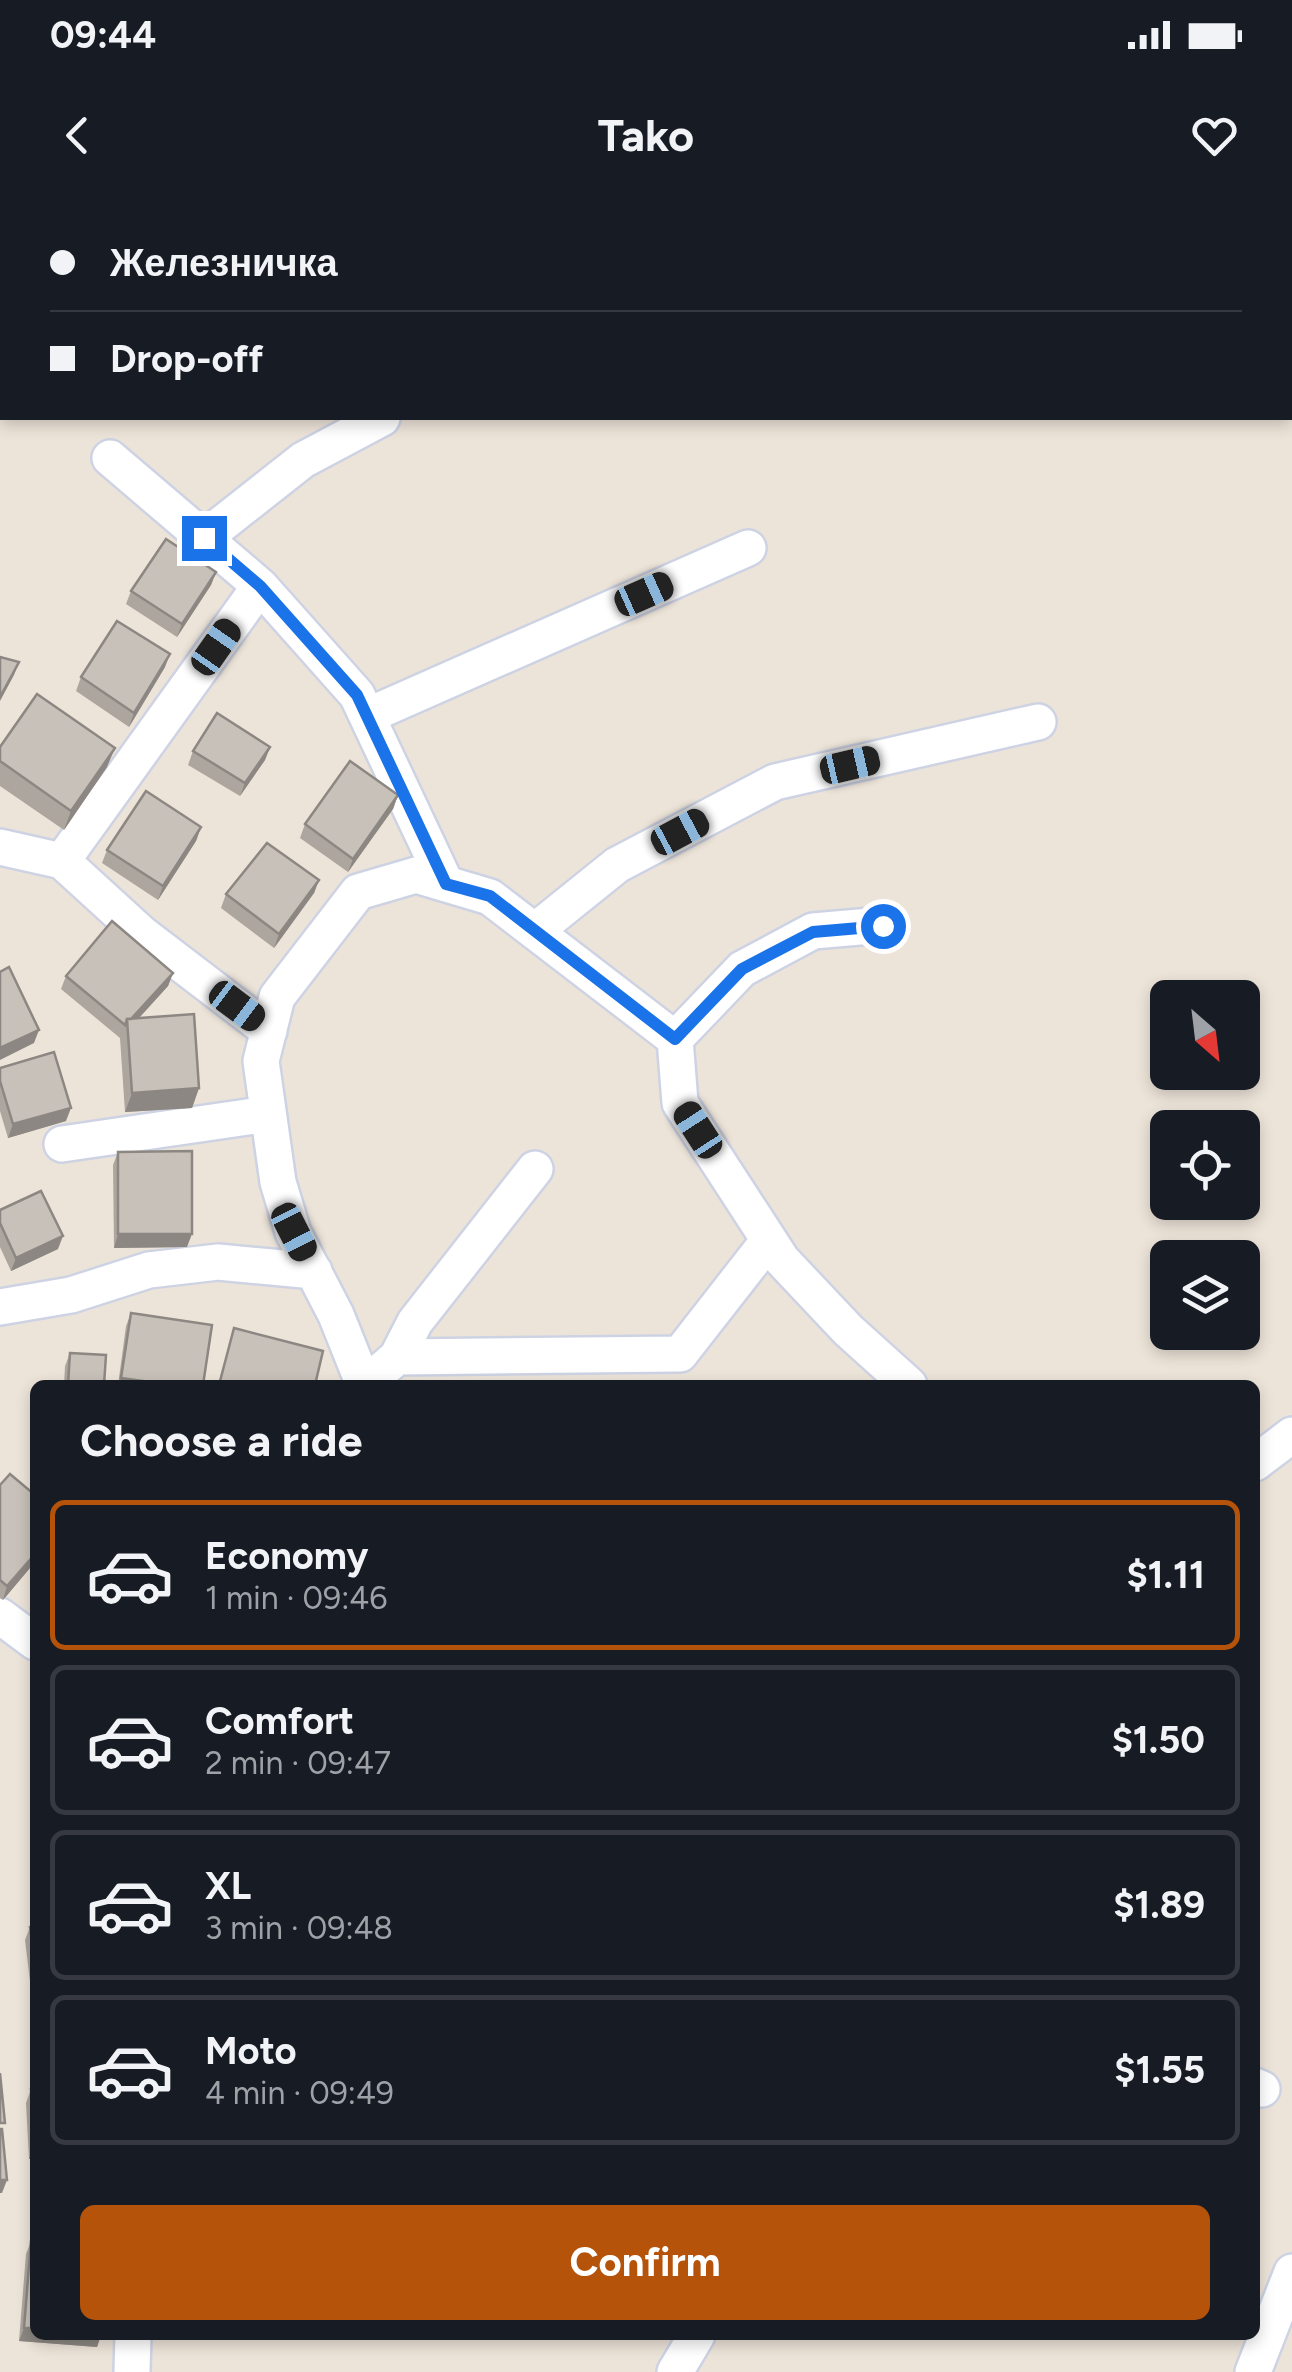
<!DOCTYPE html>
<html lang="en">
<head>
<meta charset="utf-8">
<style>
  body { margin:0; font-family:Figtree,sans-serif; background:#20242c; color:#f1f3f6; height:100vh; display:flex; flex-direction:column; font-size:38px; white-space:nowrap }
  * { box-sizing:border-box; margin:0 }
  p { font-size:32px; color:#9ea1a6 }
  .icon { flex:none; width:55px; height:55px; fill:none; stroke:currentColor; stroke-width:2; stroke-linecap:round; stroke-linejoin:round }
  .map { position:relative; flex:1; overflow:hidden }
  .drawer { position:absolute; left:30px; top:1180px; width:1230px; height:960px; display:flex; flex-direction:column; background:#171b24; border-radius:15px; box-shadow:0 5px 15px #0003 }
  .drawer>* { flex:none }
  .guide { position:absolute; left:0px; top:0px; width:1292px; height:220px; box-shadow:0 5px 15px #0003; display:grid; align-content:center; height:220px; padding:0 50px; background:#171b24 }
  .needle { width:65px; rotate:152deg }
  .buttons { position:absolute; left:1150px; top:780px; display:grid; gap:20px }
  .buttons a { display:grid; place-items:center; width:110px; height:110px; border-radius:15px; background:#171b24; box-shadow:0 5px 15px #0003; font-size:50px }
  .end { position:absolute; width:45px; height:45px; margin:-22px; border:12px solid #1a73e8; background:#fff; box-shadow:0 0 0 5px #fff }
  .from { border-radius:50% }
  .car { position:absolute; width:30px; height:60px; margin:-30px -15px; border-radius:12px; box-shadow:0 0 8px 2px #0007; background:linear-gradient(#222 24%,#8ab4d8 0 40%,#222 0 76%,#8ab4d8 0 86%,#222 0) }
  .guide b { display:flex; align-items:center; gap:35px; height:95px; font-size:38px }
  .guide b+b { border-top:2px solid #363941 }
  .guide i { width:25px; height:25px; background:#f1f3f6 }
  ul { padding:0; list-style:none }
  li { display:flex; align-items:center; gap:30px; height:150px; margin:0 20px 15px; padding:0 30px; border:5px solid #363941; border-radius:15px }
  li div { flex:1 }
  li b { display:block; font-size:38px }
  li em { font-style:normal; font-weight:700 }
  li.active { border-color:#b45309 }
  li>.icon { width:90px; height:90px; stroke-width:1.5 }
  h2 { padding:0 50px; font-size:45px; line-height:120px }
  .cta { display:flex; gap:20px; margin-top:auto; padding:20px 50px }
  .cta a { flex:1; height:115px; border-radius:15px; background:#b45309; color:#fff; font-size:40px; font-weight:700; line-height:115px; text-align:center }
  .status { display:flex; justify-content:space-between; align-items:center; height:70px; padding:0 50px; background:#171b24; direction:ltr }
  .status svg { height:28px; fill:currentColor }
  header { display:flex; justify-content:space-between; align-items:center; height:130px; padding:0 50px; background:#171b24; font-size:45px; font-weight:700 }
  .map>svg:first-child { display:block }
</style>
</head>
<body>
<div class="status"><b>09:44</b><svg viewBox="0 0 49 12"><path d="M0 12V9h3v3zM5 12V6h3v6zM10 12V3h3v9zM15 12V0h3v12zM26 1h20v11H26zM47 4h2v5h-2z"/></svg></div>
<header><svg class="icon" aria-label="back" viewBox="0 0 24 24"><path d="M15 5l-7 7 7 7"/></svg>Tako<svg class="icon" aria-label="heart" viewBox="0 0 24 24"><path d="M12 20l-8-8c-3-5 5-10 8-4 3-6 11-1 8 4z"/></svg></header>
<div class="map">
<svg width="1292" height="2172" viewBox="0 0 1292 2172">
  <rect width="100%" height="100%" fill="#ede4d9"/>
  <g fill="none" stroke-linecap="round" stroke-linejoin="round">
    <defs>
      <path id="minor" d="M110 258 260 386 357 495 446 684
        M204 338 303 260 382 218
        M367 516 748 348
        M0 647 62 661 142 734 269 831
        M62 661 260 386
        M883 725 813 731 742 769 675 839 680 903 782 1060 848 1130 909 1185
        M535 731 617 665 775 582 1038 522
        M62 944 268 914
        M0 1107 71 1095 149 1070 218 1062 314 1071
        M397 1157 680 1154 769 1040
        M382 1170 397 1157 415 1122 535 969
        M364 1185 336 1115 293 1032 278 982 261 861 277 797 358 692 416 675 490 697 675 839
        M1255 1263 1292 1235
        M0 1416 35 1442
        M1255 1886 1262 1889
        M132 2172 133 2135
        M675 2172 697 2135
        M1253 2172 1292 2072"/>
    </defs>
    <!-- minor casing -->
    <use href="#minor" stroke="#ced3e4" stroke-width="40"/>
    <!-- minor -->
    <use href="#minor" stroke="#fff" stroke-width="35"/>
  </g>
  <!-- wall -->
  <path fill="#aca69f" d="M216 372 211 385 177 437 126 404 131 391Z
    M165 467 129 527 76 491 81 477Z
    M0 547 107 567 64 630 0 586Z
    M270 547 265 560 240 596 188 565 193 551Z
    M398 595 393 609 348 672 300 638 305 624Z
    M201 627 196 641 158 700 102 663 107 650Z
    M319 680 314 693 274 748 221 708 226 694Z
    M173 773 168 786 139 818 199 888 192 908 125 912 120 838 61 789 66 776Z
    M0 868 66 921 8 938 0 911Z
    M118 952 187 1047 114 1048 113 965Z
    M0 1010 58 1049 11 1071 0 1047Z
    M131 1113 203 1185H118L126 1126Z
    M234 1128 315 1185H218Z
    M70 1153 104 1185H64L65 1166Z
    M0 1285 35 1295V1362L3 1400 0 1398Z
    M35 1726V1798H32L25 1740 30 1727Z
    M31 1889H35V1959H29L26 1903Z
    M31 2041 35 2135H101L97 2147 19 2141 26 2054Z"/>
  <!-- shaded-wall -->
  <path fill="#8c8782" d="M216 372 211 385 177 437 182 424Z
    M170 454 165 467 129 527 134 513Z
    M19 462 14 475 0 501V497Z
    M270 547 265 560 240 596 245 583Z
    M115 548 107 567 64 630 71 611Z
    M398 595 393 609 348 672 353 659Z
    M201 627 196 641 158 700 163 686Z
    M319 680 314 693 274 748 279 734Z
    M173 773 168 786 128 830 127 822Z
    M39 830 34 843 0 860V848Z
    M199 888 192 908 125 912 132 893Z
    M71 908 66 921 8 938 13 924Z
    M118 1034H192L187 1047 114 1048Z
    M63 1036 58 1049 11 1071 16 1058Z
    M121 1178 158 1183 157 1185H119Z
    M35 1354V1362L3 1400 7 1386Z
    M34 1946 35 1959H29Z
    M0 1980H7L2 1993H0Z
    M24 2128H35V2135H101L97 2147 19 2141Z"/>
  <!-- building -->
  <path fill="#c8c1b9" stroke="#8c8782" stroke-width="2.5" d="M166 339 216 372 182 424 131 391Z
    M117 421 170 454 134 513 81 477Z
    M0 457 19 462 0 497Z
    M37 494 115 548 71 611 0 561V547Z
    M217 513 270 547 245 583 193 551Z
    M350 561 398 595 353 659 305 624Z
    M146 591 201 627 163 686 107 650Z
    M267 643 319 680 279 734 226 694Z
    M112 721 173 773 131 819H127L125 825 66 776Z
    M9 767 39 830 0 848V772Z
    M194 814 199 888 132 893 127 819Z
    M54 852 71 908 13 924 0 881V868Z
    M192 951V1034H118V952Z
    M41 991 63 1036 16 1058 0 1023V1010Z
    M131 1113 212 1125 203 1185H158V1183L121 1178Z
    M234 1128 323 1151 315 1185H219Z
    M70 1153 106 1155 104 1185H68Z
    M10 1274 35 1295V1354L7 1386 0 1380V1285Z
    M35 1726V1769L30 1727Z
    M0 1873 5 1923H0Z
    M31 1889H35V1946H34Z
    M0 1929H2L7 1980H0Z
    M31 2041H35V2128H24Z"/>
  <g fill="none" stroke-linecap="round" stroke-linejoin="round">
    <!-- route -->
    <path stroke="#1a73e8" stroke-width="12" d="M204 338 260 386 357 495 446 684 490 696 675 839 742 769 813 732 883 726"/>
  </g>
</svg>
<div class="buttons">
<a><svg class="needle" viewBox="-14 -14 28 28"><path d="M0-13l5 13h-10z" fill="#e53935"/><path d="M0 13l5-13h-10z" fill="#9ea1a6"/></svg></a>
<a><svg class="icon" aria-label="locate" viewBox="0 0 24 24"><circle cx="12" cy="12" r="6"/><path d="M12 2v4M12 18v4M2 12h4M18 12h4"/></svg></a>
<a><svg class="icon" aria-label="layers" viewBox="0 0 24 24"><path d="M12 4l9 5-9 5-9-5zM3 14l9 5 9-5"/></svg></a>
</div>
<i class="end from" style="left:883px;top:726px"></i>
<i class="end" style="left:204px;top:338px"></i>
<i class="car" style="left:644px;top:394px;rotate:66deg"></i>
<i class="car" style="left:216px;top:447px;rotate:35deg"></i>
<i class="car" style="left:850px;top:565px;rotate:77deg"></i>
<i class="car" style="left:680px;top:632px;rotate:62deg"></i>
<i class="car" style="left:237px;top:806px;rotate:127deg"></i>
<i class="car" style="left:698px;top:930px;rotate:327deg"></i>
<i class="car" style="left:294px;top:1032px;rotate:153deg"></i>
<div class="guide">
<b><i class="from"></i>Железничка</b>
<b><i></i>Drop-off</b>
</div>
<section class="drawer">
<h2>Choose a ride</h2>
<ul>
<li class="active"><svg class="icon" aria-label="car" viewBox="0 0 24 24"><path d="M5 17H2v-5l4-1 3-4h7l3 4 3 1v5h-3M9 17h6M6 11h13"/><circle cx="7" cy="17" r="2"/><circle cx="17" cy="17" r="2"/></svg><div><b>Economy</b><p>1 min · 09:46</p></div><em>$1.11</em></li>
<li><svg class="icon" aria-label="car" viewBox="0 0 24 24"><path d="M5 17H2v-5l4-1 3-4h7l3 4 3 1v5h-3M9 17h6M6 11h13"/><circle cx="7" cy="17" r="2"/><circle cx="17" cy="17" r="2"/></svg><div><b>Comfort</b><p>2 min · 09:47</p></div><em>$1.50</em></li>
<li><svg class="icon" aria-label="car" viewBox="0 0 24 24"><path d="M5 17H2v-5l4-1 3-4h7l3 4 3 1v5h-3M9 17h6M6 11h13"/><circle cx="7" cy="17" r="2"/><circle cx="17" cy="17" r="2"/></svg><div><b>XL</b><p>3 min · 09:48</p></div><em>$1.89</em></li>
<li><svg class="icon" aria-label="car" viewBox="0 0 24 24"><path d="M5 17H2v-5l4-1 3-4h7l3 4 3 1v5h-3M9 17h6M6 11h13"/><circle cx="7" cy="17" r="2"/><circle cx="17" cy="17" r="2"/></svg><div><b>Moto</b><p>4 min · 09:49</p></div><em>$1.55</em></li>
</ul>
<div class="cta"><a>Confirm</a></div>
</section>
</div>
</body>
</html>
